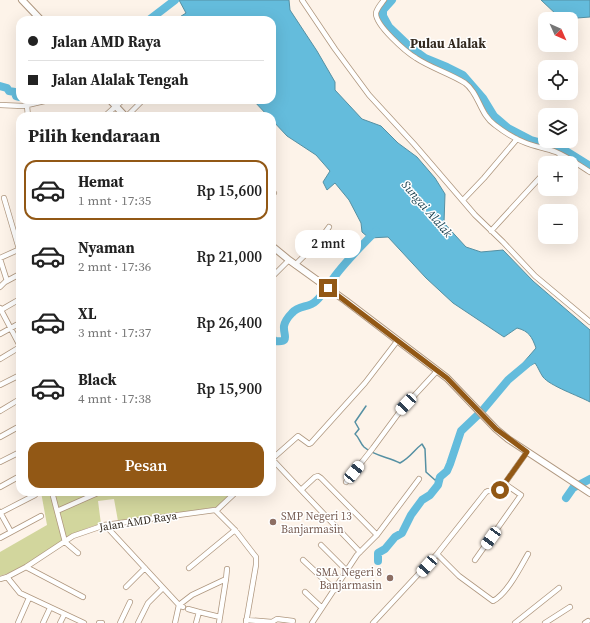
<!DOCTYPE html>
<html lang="id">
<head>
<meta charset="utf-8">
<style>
  body { margin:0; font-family:"Source Serif 4",serif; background:#f2f2f2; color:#222; height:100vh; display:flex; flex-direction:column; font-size:15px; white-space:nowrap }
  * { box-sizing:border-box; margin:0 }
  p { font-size:13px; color:#767676 }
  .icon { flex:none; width:22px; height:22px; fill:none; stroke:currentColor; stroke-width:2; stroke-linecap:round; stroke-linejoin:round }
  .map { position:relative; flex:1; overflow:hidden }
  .drawer { position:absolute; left:16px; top:112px; width:260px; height:384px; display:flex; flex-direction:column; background:#fff; border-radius:12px; box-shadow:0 4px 16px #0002 }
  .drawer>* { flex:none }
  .guide { position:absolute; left:16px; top:16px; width:260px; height:88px; border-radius:12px; box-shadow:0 4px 16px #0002; display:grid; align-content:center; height:88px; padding:0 12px; background:#fff }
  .needle { width:26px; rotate:135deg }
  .controls { position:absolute; left:538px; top:12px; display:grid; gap:8px }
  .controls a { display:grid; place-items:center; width:40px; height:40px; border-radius:8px; background:#fff; box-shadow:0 4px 16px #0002; font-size:20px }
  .end { position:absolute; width:18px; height:18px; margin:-9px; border:5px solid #925815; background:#fff; box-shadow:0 0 0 2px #fff }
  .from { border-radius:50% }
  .bubble { position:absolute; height:28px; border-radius:12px; background:#fff; box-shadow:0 4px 16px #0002; font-size:13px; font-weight:600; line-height:28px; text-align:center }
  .car { position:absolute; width:12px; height:24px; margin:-12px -6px; border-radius:5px; box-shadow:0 0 3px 1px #0007; background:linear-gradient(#fff 24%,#345 0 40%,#fff 0 76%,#345 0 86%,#fff 0) }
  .guide b { display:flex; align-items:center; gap:14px; height:38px; font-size:15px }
  .guide b+b { border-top:1px solid #e0e0e0 }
  .guide i { width:10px; height:10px; background:#222 }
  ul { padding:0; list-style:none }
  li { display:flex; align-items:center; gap:12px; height:60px; margin:0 8px 6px; padding:0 4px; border:2px solid transparent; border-radius:12px }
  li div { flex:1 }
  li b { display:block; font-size:15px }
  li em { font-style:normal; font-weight:600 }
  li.selected { border-color:#925815 }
  li>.icon { width:36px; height:36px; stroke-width:1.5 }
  h2 { padding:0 12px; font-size:18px; line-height:48px }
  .action { display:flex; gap:8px; margin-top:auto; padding:8px 12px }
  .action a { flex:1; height:46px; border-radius:12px; background:#925815; color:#fff; font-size:16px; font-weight:600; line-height:46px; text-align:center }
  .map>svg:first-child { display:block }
</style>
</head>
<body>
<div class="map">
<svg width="590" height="623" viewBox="0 0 590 623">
  <rect width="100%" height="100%" fill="#fdf3e9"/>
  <!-- green -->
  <path fill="#d2d69d" d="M41 492H232L233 493 217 507 144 518 118 521 114 499 98 501 101 524C63 532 37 566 0 576V552L47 525Z"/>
  <!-- water -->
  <path fill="#64bcdc" stroke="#5590a3" d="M179 0H289L290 10 317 51 335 82V90L362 119 381 126 398 143 417 157 435 178 445 194 444 223 466 247 481 252 503 250 533 281 590 330V402C579 396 550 386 543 377 540 373 538 367 535 363L526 368 523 363 536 348C532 337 529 331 517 328L504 337 453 303 426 278 388 237 369 238 362 232 361 223 349 200 335 183 327 190 323 182 330 171 316 155 287 136 272 120V116H268L253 100H272V20H175L186 13Z
    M541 0H590V17L564 19 558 16Z"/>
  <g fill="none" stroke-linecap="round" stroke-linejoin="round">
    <!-- stream -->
    <path stroke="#5590a3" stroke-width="1.5" d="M366 406 355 422 359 429 355 434C359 437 360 443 364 447 374 456 389 457 400 463 411 457 413 451 422 444L425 449 426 472 435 480 440 477"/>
    <!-- river -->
    <path stroke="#64bcdc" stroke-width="8" d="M392 0 383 10V16L389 27 410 47 425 58 447 67 463 75 483 98 494 116 508 128 531 140 561 148 590 166
      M149 20 175 0
      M0 86 7 88 9 91 15 92 16 96 20 97
      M272 338 275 341C291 343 283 335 284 326 285 321 289 316 292 313 299 305 309 308 316 301 324 294 328 285 335 276 347 260 362 245 376 231
      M566 498 573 488 590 479
      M378 561V553L385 549 395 537 402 533 411 515 422 500 430 495 438 485 440 477 447 471 450 464 461 431 482 411 508 380 533 359"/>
    <defs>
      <path id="minor" d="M302 0 335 49 369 95 414 144 475 215 503 242 535 276 590 322
        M384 0C381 4 377 8 376 13 375 25 406 52 416 58 431 68 449 73 465 83 479 93 480 115 495 125 504 132 515 139 526 143 536 147 546 148 556 152 568 157 579 165 590 172
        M0 105 23 106 49 100
        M27 106 28 116
        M115 107 123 100
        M105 116 115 107
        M127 116 143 100
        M554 163 561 155
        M272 195 274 193
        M4 198 19 249
        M463 200 484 178 517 139
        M491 231 545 172
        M0 258 20 249
        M0 259 7 281
        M295 265 318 242 329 227
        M272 277 289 260
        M0 287 5 282 20 274
        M0 308 1 310 20 299
        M1 310 20 346
        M0 334 20 323
        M0 359 20 347
        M0 385 20 375
        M0 411 20 399
        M0 437 20 426
        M272 459 298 436 309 444 311 443 365 383 398 340
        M272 459 301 490 315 477 318 476 321 478 377 535
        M0 462 20 452
        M346 482 373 448 401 410 437 371
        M0 487 20 476
        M301 490 360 552
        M52 492 65 542 78 553
        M217 510 236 492
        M57 511 100 492
        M0 512 11 532
        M0 513 35 495
        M105 525 179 605 192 595 226 579 227 569
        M0 538 41 516
        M321 545 347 571
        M437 554 459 576 493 601C507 594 520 568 528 554
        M303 560 335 590
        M475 560 521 495 505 484
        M26 567 83 597
        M189 568 235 530
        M7 577 20 593 84 623
        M0 579 7 577 26 567 73 536 105 525 215 510 235 530 252 552 256 557V565L246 623
        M126 587 145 568
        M305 592 322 608
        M188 609 199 612
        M246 620 272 622 277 619 293 621 292 623
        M18 623 29 598
        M43 623 50 608
        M60 623 64 615
        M99 623H102
        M120 623 130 602
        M138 623 148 603 163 588
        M175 623 179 605 183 607
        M196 623 199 612 220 617
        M219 623 226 579
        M312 623 357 555 377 535 419 479
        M373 623 437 554 486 492 488 491H499L500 490 527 452
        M515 623 559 588
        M545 623 570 607
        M585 623 588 621"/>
      <path id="tertiary" d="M22 0 41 20
        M110 100 125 116
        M272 246 289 260 346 301 447 378 496 429 508 439 590 493"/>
    </defs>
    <!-- minor casing -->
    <use href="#minor" stroke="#af977f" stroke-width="6"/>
    <!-- tertiary casing -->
    <use href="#tertiary" stroke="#af977f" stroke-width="8"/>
    <!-- minor -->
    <use href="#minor" stroke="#fff" stroke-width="4.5"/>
    <!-- tertiary -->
    <use href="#tertiary" stroke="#fff" stroke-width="6"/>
  </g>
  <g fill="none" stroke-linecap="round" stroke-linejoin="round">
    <!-- route -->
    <path stroke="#925815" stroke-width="5" d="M328 288 447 378 496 429 527 452 500 490"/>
  </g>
  <!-- markers -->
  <g fill="#8d6e63" stroke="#fff" stroke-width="1.5">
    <circle cx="273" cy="522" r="4"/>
    <circle cx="390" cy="578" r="4"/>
  </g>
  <g text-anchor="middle" stroke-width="3" stroke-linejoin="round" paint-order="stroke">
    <!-- education labels -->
    <g font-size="11" fill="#785e54" stroke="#fff" text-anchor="start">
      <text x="281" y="520">SMP Negeri 13<tspan x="281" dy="13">Banjarmasin</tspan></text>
      <text x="382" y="576" text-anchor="end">SMA Negeri 8<tspan x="382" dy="13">Banjarmasin</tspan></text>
    </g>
    <!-- street labels -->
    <g font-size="11" fill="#32291f" stroke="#fff">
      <text transform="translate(138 521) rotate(-9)" y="4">Jalan AMD Raya</text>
    </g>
    <!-- water labels -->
    <g font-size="12" font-style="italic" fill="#1c4352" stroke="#fff">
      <text transform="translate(427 209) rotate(49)" y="4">Sungai Alalak</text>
    </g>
    <!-- quarter labels -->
    <g font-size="13" font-weight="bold" fill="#32291f" stroke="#fff">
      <text x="448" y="48">Pulau Alalak</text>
    </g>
  </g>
</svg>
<div class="controls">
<a><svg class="needle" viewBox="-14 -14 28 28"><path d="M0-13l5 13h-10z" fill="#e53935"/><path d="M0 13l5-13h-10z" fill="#767676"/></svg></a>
<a><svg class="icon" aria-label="locate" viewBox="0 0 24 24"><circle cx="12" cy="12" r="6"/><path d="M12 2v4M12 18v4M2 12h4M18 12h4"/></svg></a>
<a><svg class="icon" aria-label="layers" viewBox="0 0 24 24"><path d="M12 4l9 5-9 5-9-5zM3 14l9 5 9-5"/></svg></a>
<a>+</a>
<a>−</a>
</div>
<i class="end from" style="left:500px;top:490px"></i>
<i class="end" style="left:328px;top:288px"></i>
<div class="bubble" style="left:295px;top:230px;width:66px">2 mnt</div>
<i class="car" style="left:406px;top:404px;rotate:223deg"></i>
<i class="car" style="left:354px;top:472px;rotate:39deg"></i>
<i class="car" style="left:491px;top:538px;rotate:216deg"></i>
<i class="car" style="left:427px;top:566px;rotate:222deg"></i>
<div class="guide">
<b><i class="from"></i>Jalan AMD Raya</b>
<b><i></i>Jalan Alalak Tengah</b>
</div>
<section class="drawer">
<h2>Pilih kendaraan</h2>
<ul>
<li class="selected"><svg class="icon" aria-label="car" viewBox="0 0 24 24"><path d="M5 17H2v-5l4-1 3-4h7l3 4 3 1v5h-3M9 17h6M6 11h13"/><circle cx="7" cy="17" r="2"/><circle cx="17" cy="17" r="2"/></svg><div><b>Hemat</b><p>1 mnt · 17:35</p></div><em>Rp 15,600</em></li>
<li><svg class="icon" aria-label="car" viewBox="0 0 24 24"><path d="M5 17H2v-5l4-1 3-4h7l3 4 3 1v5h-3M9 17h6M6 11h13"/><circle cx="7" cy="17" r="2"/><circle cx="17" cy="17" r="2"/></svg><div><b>Nyaman</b><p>2 mnt · 17:36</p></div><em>Rp 21,000</em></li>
<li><svg class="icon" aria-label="car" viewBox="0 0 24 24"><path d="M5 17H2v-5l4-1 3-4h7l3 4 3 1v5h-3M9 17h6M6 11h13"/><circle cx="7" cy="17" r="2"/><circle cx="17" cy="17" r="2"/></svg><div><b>XL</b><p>3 mnt · 17:37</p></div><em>Rp 26,400</em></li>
<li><svg class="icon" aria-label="car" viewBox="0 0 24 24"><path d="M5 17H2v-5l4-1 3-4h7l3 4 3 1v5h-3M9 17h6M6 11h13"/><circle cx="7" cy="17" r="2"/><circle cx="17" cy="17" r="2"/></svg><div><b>Black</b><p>4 mnt · 17:38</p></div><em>Rp 15,900</em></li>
</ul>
<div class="action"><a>Pesan</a></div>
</section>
</div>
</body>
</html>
